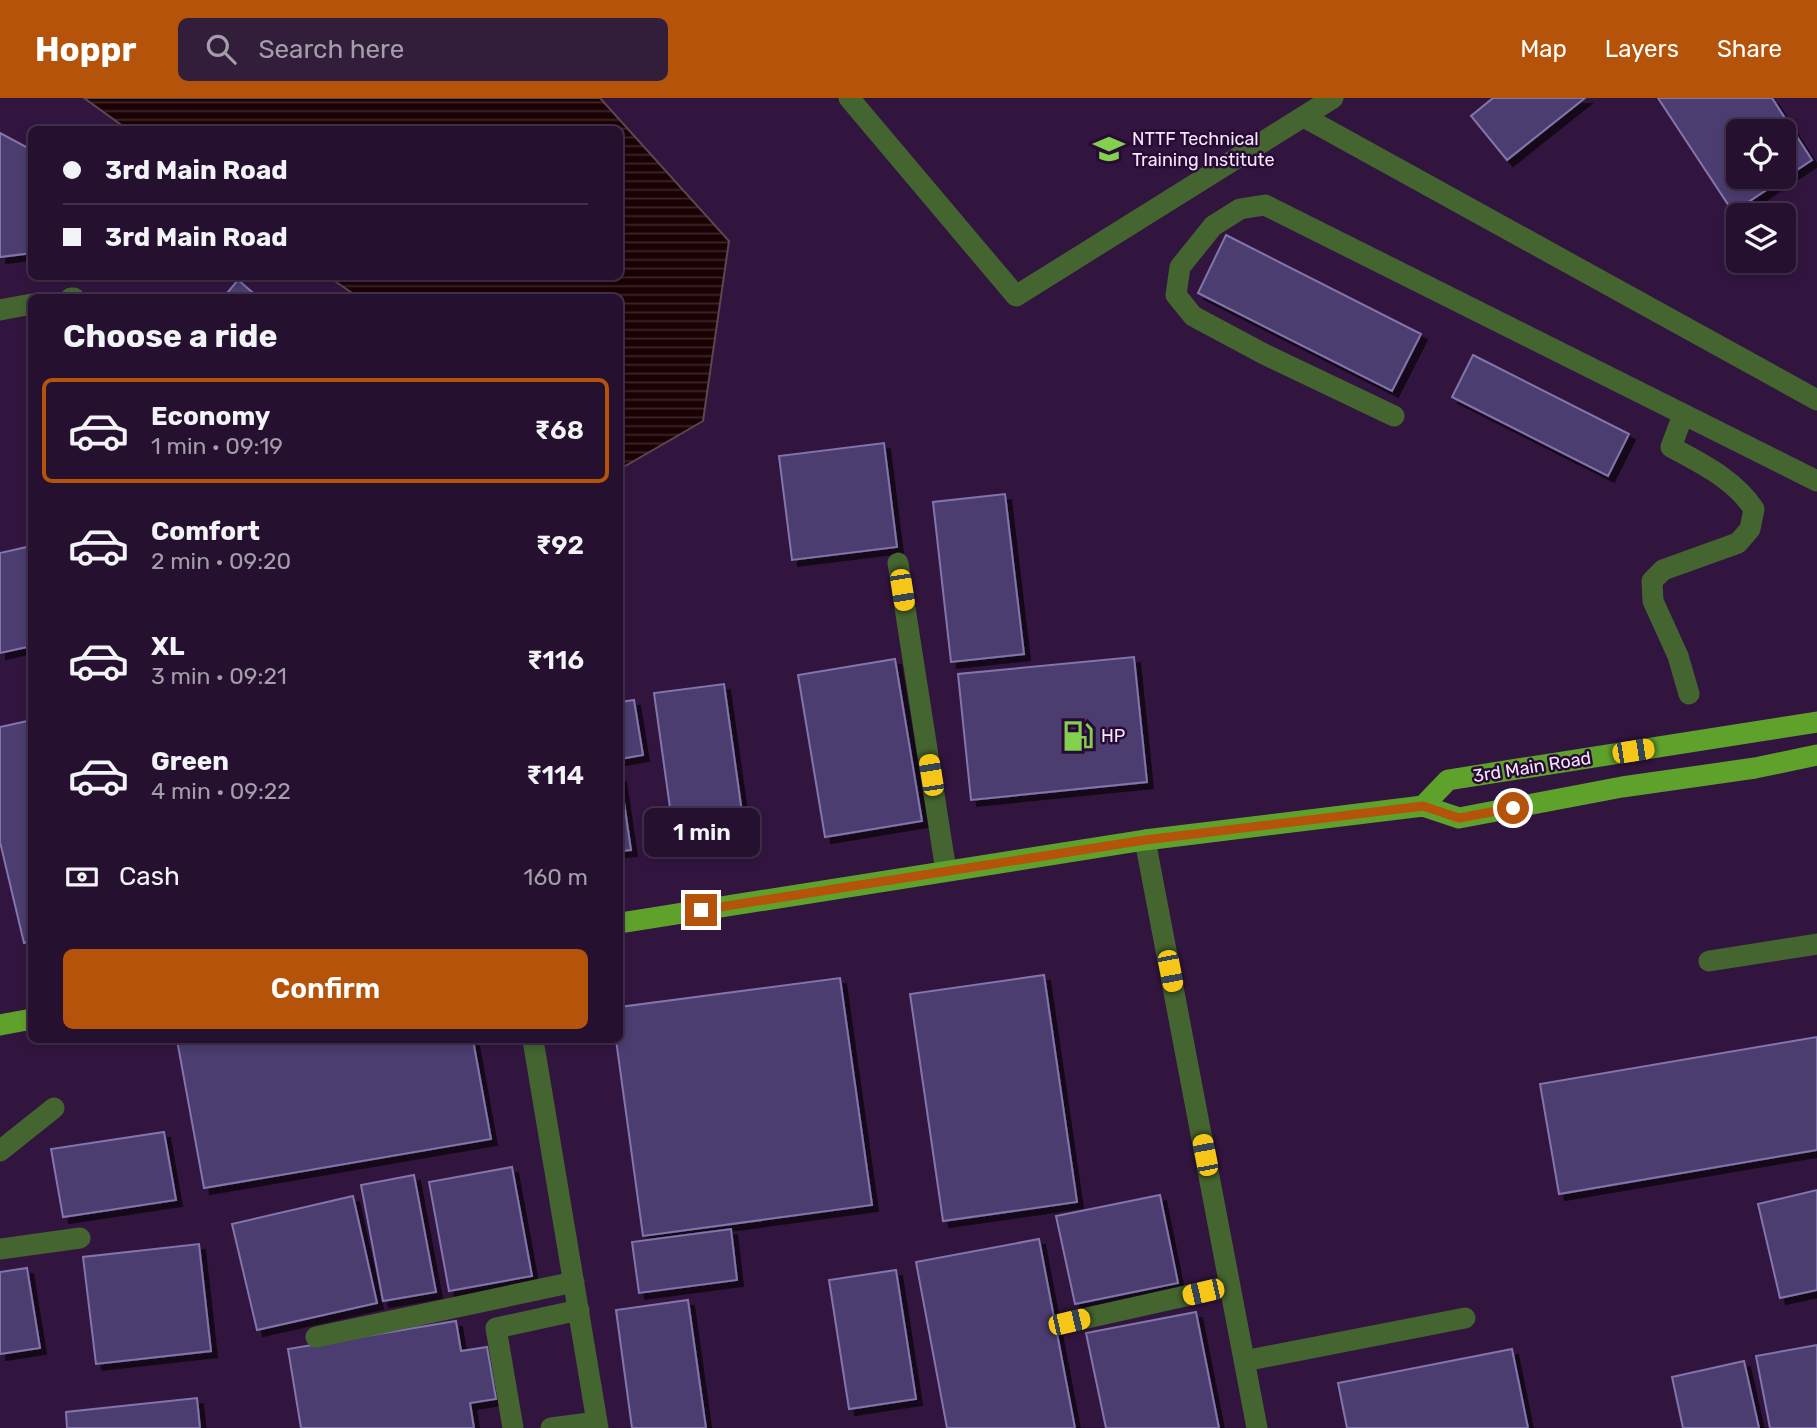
<!DOCTYPE html>
<html lang="en">
<head>
<meta charset="utf-8">
<style>
  body { margin:0; font-family:Rubik,sans-serif; background:#321e3b; color:#f1f3f6; height:100vh; display:flex; flex-direction:column; font-size:26px; white-space:nowrap }
  * { box-sizing:border-box; margin:0 }
  p { font-size:23px; color:#a49daa }
  .icon { flex:none; width:38px; height:38px; fill:none; stroke:currentColor; stroke-width:2; stroke-linecap:round; stroke-linejoin:round }
  .map { position:relative; flex:1; overflow:hidden }
  .sheet { position:absolute; left:28px; top:196px; width:595px; height:749px; display:flex; flex-direction:column; background:#26102f; border-radius:10px; box-shadow:0 4px 10px #0003,0 0 0 2px #42304b }
  .sheet>* { flex:none }
  .banner { position:absolute; left:28px; top:28px; width:595px; height:154px; border-radius:10px; box-shadow:0 4px 10px #0003,0 0 0 2px #42304b; display:grid; align-content:center; height:154px; padding:0 35px; background:#26102f }
  .fabs { position:absolute; left:1726px; top:21px; display:grid; gap:14px }
  .fabs a { display:grid; place-items:center; width:70px; height:70px; border-radius:10px; background:#26102f; box-shadow:0 4px 10px #0003,0 0 0 2px #42304b; font-size:35px }
  .end { position:absolute; width:32px; height:32px; margin:-16px; border:9px solid #b45309; background:#fff; box-shadow:0 0 0 4px #fff }
  .from { border-radius:50% }
  .bubble { position:absolute; height:49px; border-radius:10px; background:#26102f; box-shadow:0 4px 10px #0003,0 0 0 2px #42304b; font-size:23px; font-weight:600; line-height:49px; text-align:center }
  .car { position:absolute; width:21px; height:42px; margin:-21px -10px; border-radius:9px; box-shadow:0 0 5px 2px #0007; background:linear-gradient(#f5c518 24%,#345 0 40%,#f5c518 0 76%,#345 0 86%,#f5c518 0) }
  .banner b { display:flex; align-items:center; gap:24px; height:66px; font-size:26px }
  .banner b+b { border-top:2px solid #42304b }
  .banner i { width:18px; height:18px; background:#f1f3f6 }
  ul { padding:0; list-style:none }
  li { display:flex; align-items:center; gap:21px; height:105px; margin:0 14px 10px; padding:0 21px; border:4px solid transparent; border-radius:10px }
  li div { flex:1 }
  li b { display:block; font-size:26px }
  li em { font-style:normal; font-weight:600 }
  li.active { border-color:#b45309 }
  li>.icon { width:63px; height:63px; stroke-width:1.5 }
  h2 { padding:0 35px; font-size:32px; line-height:84px }
  .pay { display:flex; align-items:center; gap:18px; height:77px; padding:0 35px; font-size:26px }
  .pay p { margin-inline-start:auto }
  .cta { display:flex; gap:14px; margin-top:auto; padding:14px 35px }
  .cta a { flex:1; height:80px; border-radius:10px; background:#b45309; color:#fff; font-size:28px; font-weight:600; line-height:80px; text-align:center }
  header { display:flex; align-items:center; gap:42px; box-sizing:border-box; height:98px; padding:0 35px; background:#b45309; color:#fff }
  header strong { font-size:33px }
  nav { display:flex; gap:38px; margin-inline-start:auto; font-size:24px }
  .search { width:490px; height:63px; background:#321e3b; display:flex; align-items:center; gap:18px; box-sizing:border-box; padding:0 24px; border-radius:10px; color:#a49daa; font-size:26px }
  .map>svg:first-child { display:block }
</style>
</head>
<body>
<header>
<strong>Hoppr</strong>
<div class="search"><svg class="icon" aria-label="search" viewBox="0 0 24 24"><circle cx="10" cy="10" r="6"/><path d="M15 15l6 6"/></svg>Search here</div>
<nav><a>Map</a><a>Layers</a><a>Share</a></nav>
</header>
<div class="map">
<svg width="1817" height="1330" viewBox="0 0 1817 1330">
  <defs>
    <pattern id="water-rules" width="6" height="5" patternUnits="userSpaceOnUse" patternTransform="scale(1.75)"><rect width="6" height="5" fill="#1b0104"/><path d="M0 2.5h6" fill="none" stroke="#3d262a"/></pattern>
    <filter id="shadow"><feDropShadow dx="6" dy="6" stdDeviation="0" flood-color="#0009"/></filter>
  </defs>
  <rect width="100%" height="100%" fill="#32153f"/>
  <!-- water -->
  <path fill="url(#water-rules)" stroke="#5c464f" stroke-width="2" d="M84 0H600L729 143 703 323 620 371V200L358 199 329 179 620 178V32L127 31Z"/>
  <!-- building -->
  <path fill="#4b3e6f" stroke="#8275ab" stroke-width="2" fill-rule="evenodd" filter="url(#shadow)" d="M1493 0H1585L1507 62 1471 18Z
    M1658 0H1772L1812 62 1733 114ZM1738 33H1783V79H1738Z
    M0 35 32 52V155L0 159Z
    M1226 137 1421 236 1392 293 1198 195Z
    M238 182 259 200H223Z
    M1473 257 1629 336 1608 378 1452 299Z
    M884 345 897 449 792 462 779 358Z
    M1005 396 1024 556 951 564 933 404Z
    M31 448 32 548 0 555V455Z
    M1134 559 1147 684 971 702 958 576Z
    M895 561 922 723 825 739 798 577Z
    M724 586 746 743 676 753 654 595Z
    M634 602 643 657 620 661V604Z
    M32 622V843L24 845 0 744V629Z
    M620 677 631 752 620 753Z
    M1044 877 1077 1104 943 1123 910 896Z
    M840 880 872 1107 643 1138 616 942H620V909Z
    M1817 939V1052L1559 1096 1540 986Z
    M177 942H473L491 1041 204 1090Z
    M164 1034 176 1102 63 1119 51 1051Z
    M512 1069 532 1178 449 1193 429 1084Z
    M414 1077 436 1194 383 1203 361 1087Z
    M1817 1092V1192L1780 1200 1758 1106Z
    M1160 1097 1178 1185 1075 1206 1056 1118Z
    M353 1098 377 1205 257 1232 232 1126Z
    M731 1131 737 1182 639 1195 632 1144Z
    M1039 1141 1075 1330H947L916 1164Z
    M199 1146 211 1253 96 1266 83 1159Z
    M27 1170 40 1250 0 1256V1174Z
    M896 1172 916 1301 849 1311 829 1182Z
    M688 1202 706 1330H632L616 1212Z
    M1196 1214 1219 1330H1106L1086 1235Z
    M456 1223 461 1253 487 1249 496 1301 470 1305 474 1330H301L288 1251Z
    M1817 1247V1330H1770L1756 1258Z
    M1512 1251 1528 1330H1347L1338 1285Z
    M1744 1263 1759 1330H1683L1672 1279Z
    M197 1300 200 1330H67L66 1314Z"/>
  <g fill="none" stroke-linecap="round" stroke-linejoin="round">
    <!-- minor -->
    <path stroke="#446430" stroke-width="21" d="M849 0 1016 198 1333 0
      M1304 19 1817 302
      M71 200H74
      M0 212 32 206
      M1683 317 1671 349C1702 366 1734 381 1754 411L1750 431 1738 445 1663 472 1652 483 1653 503 1678 558 1689 596
      M1394 318 1264 256 1193 218 1176 197 1180 169 1213 128 1240 111 1265 107 1817 383
      M898 465 946 773
      M1145 742 1257 1330
      M1709 863 1817 846
      M533 942 598 1330
      M0 1053 54 1010
      M0 1151 80 1140
      M1069 1224 1230 1188
      M316 1239 574 1184
      M1244 1263 1465 1220
      M513 1330 496 1230 579 1212
      M551 1330 597 1324"/>
    <!-- major -->
    <path stroke="#5fa22b" stroke-width="21" d="M1423 708 1448 682 1817 624
      M620 825 1145 742 1423 708 1459 720 1622 689 1755 670 1817 657
      M0 927 32 921"/>
  </g>
  <g fill="none" stroke-linecap="round" stroke-linejoin="round">
    <!-- route -->
    <path stroke="#b45309" stroke-width="9" d="M701 812 1145 742 1423 708 1459 720 1513 710"/>
  </g>
  <!-- icons -->
  <defs>
    <symbol id="university-bare" viewBox="-9 -9 18 18"><path d="M0-5L7-2L0 1L-7-2ZM-4 1L0 2.5L4 1V4Q0 6-4 4Z" fill="#83d04e" stroke="#280a34" stroke-width="2.5" paint-order="stroke"/></symbol>
    <symbol id="fuel-bare" viewBox="-9 -9 18 18"><path d="M-5.5-6h7V0h2V4h1.3V-2.5L3-4.5l.8-.8L6-3V5H2.5V1h-1V6h-7ZM-4.2-4.7v3.2H.2V-4.7Z" fill="#83d04e" stroke="#280a34" stroke-width="2.5" paint-order="stroke"/></symbol>
  </defs>
  <g fill-rule="evenodd">
    <use href="#university-bare" x="1087" y="29" width="44" height="44"/>
    <use href="#fuel-bare" x="1056" y="616" width="44" height="44"/>
  </g>
  <g text-anchor="middle" stroke-width="5" stroke-linejoin="round" paint-order="stroke">
    <!-- poi labels -->
    <g font-size="18" fill="#f5e7fd" stroke="#280a34" text-anchor="start">
      <text x="1132" y="47">NTTF Technical<tspan x="1132" dy="21">Training Institute</tspan></text>
      <text x="1101" y="644">HP</text>
    </g>
    <!-- street labels -->
    <g font-size="18" fill="#f5e7fd" stroke="#280a34">
      <text transform="translate(1532 669) rotate(-9)" y="6">3rd Main Road</text>
    </g>
  </g>
</svg>
<div class="fabs">
<a><svg class="icon" aria-label="locate" viewBox="0 0 24 24"><circle cx="12" cy="12" r="6"/><path d="M12 2v4M12 18v4M2 12h4M18 12h4"/></svg></a>
<a><svg class="icon" aria-label="layers" viewBox="0 0 24 24"><path d="M12 4l9 5-9 5-9-5zM3 14l9 5 9-5"/></svg></a>
</div>
<i class="end from" style="left:1513px;top:710px"></i>
<i class="end" style="left:701px;top:812px"></i>
<div class="bubble" style="left:644px;top:710px;width:116px">1 min</div>
<i class="car" style="left:902px;top:492px;rotate:171deg"></i>
<i class="car" style="left:1633px;top:653px;rotate:81deg"></i>
<i class="car" style="left:931px;top:677px;rotate:351deg"></i>
<i class="car" style="left:1170px;top:873px;rotate:169deg"></i>
<i class="car" style="left:1205px;top:1057px;rotate:349deg"></i>
<i class="car" style="left:1203px;top:1194px;rotate:257deg"></i>
<i class="car" style="left:1069px;top:1224px;rotate:77deg"></i>
<div class="banner">
<b><i class="from"></i>3rd Main Road</b>
<b><i></i>3rd Main Road</b>
</div>
<section class="sheet">
<h2>Choose a ride</h2>
<ul>
<li class="active"><svg class="icon" aria-label="car" viewBox="0 0 24 24"><path d="M5 17H2v-5l4-1 3-4h7l3 4 3 1v5h-3M9 17h6M6 11h13"/><circle cx="7" cy="17" r="2"/><circle cx="17" cy="17" r="2"/></svg><div><b>Economy</b><p>1 min · 09:19</p></div><em>₹68</em></li>
<li><svg class="icon" aria-label="car" viewBox="0 0 24 24"><path d="M5 17H2v-5l4-1 3-4h7l3 4 3 1v5h-3M9 17h6M6 11h13"/><circle cx="7" cy="17" r="2"/><circle cx="17" cy="17" r="2"/></svg><div><b>Comfort</b><p>2 min · 09:20</p></div><em>₹92</em></li>
<li><svg class="icon" aria-label="car" viewBox="0 0 24 24"><path d="M5 17H2v-5l4-1 3-4h7l3 4 3 1v5h-3M9 17h6M6 11h13"/><circle cx="7" cy="17" r="2"/><circle cx="17" cy="17" r="2"/></svg><div><b>XL</b><p>3 min · 09:21</p></div><em>₹116</em></li>
<li><svg class="icon" aria-label="car" viewBox="0 0 24 24"><path d="M5 17H2v-5l4-1 3-4h7l3 4 3 1v5h-3M9 17h6M6 11h13"/><circle cx="7" cy="17" r="2"/><circle cx="17" cy="17" r="2"/></svg><div><b>Green</b><p>4 min · 09:22</p></div><em>₹114</em></li>
</ul>
<div class="pay"><svg class="icon" aria-label="cash" viewBox="0 0 24 24"><path d="M3 7h18v10H3z"/><circle cx="12" cy="12" r="2"/></svg>Cash<p>160 m</p></div>
<div class="cta"><a>Confirm</a></div>
</section>
</div>
</body>
</html>
